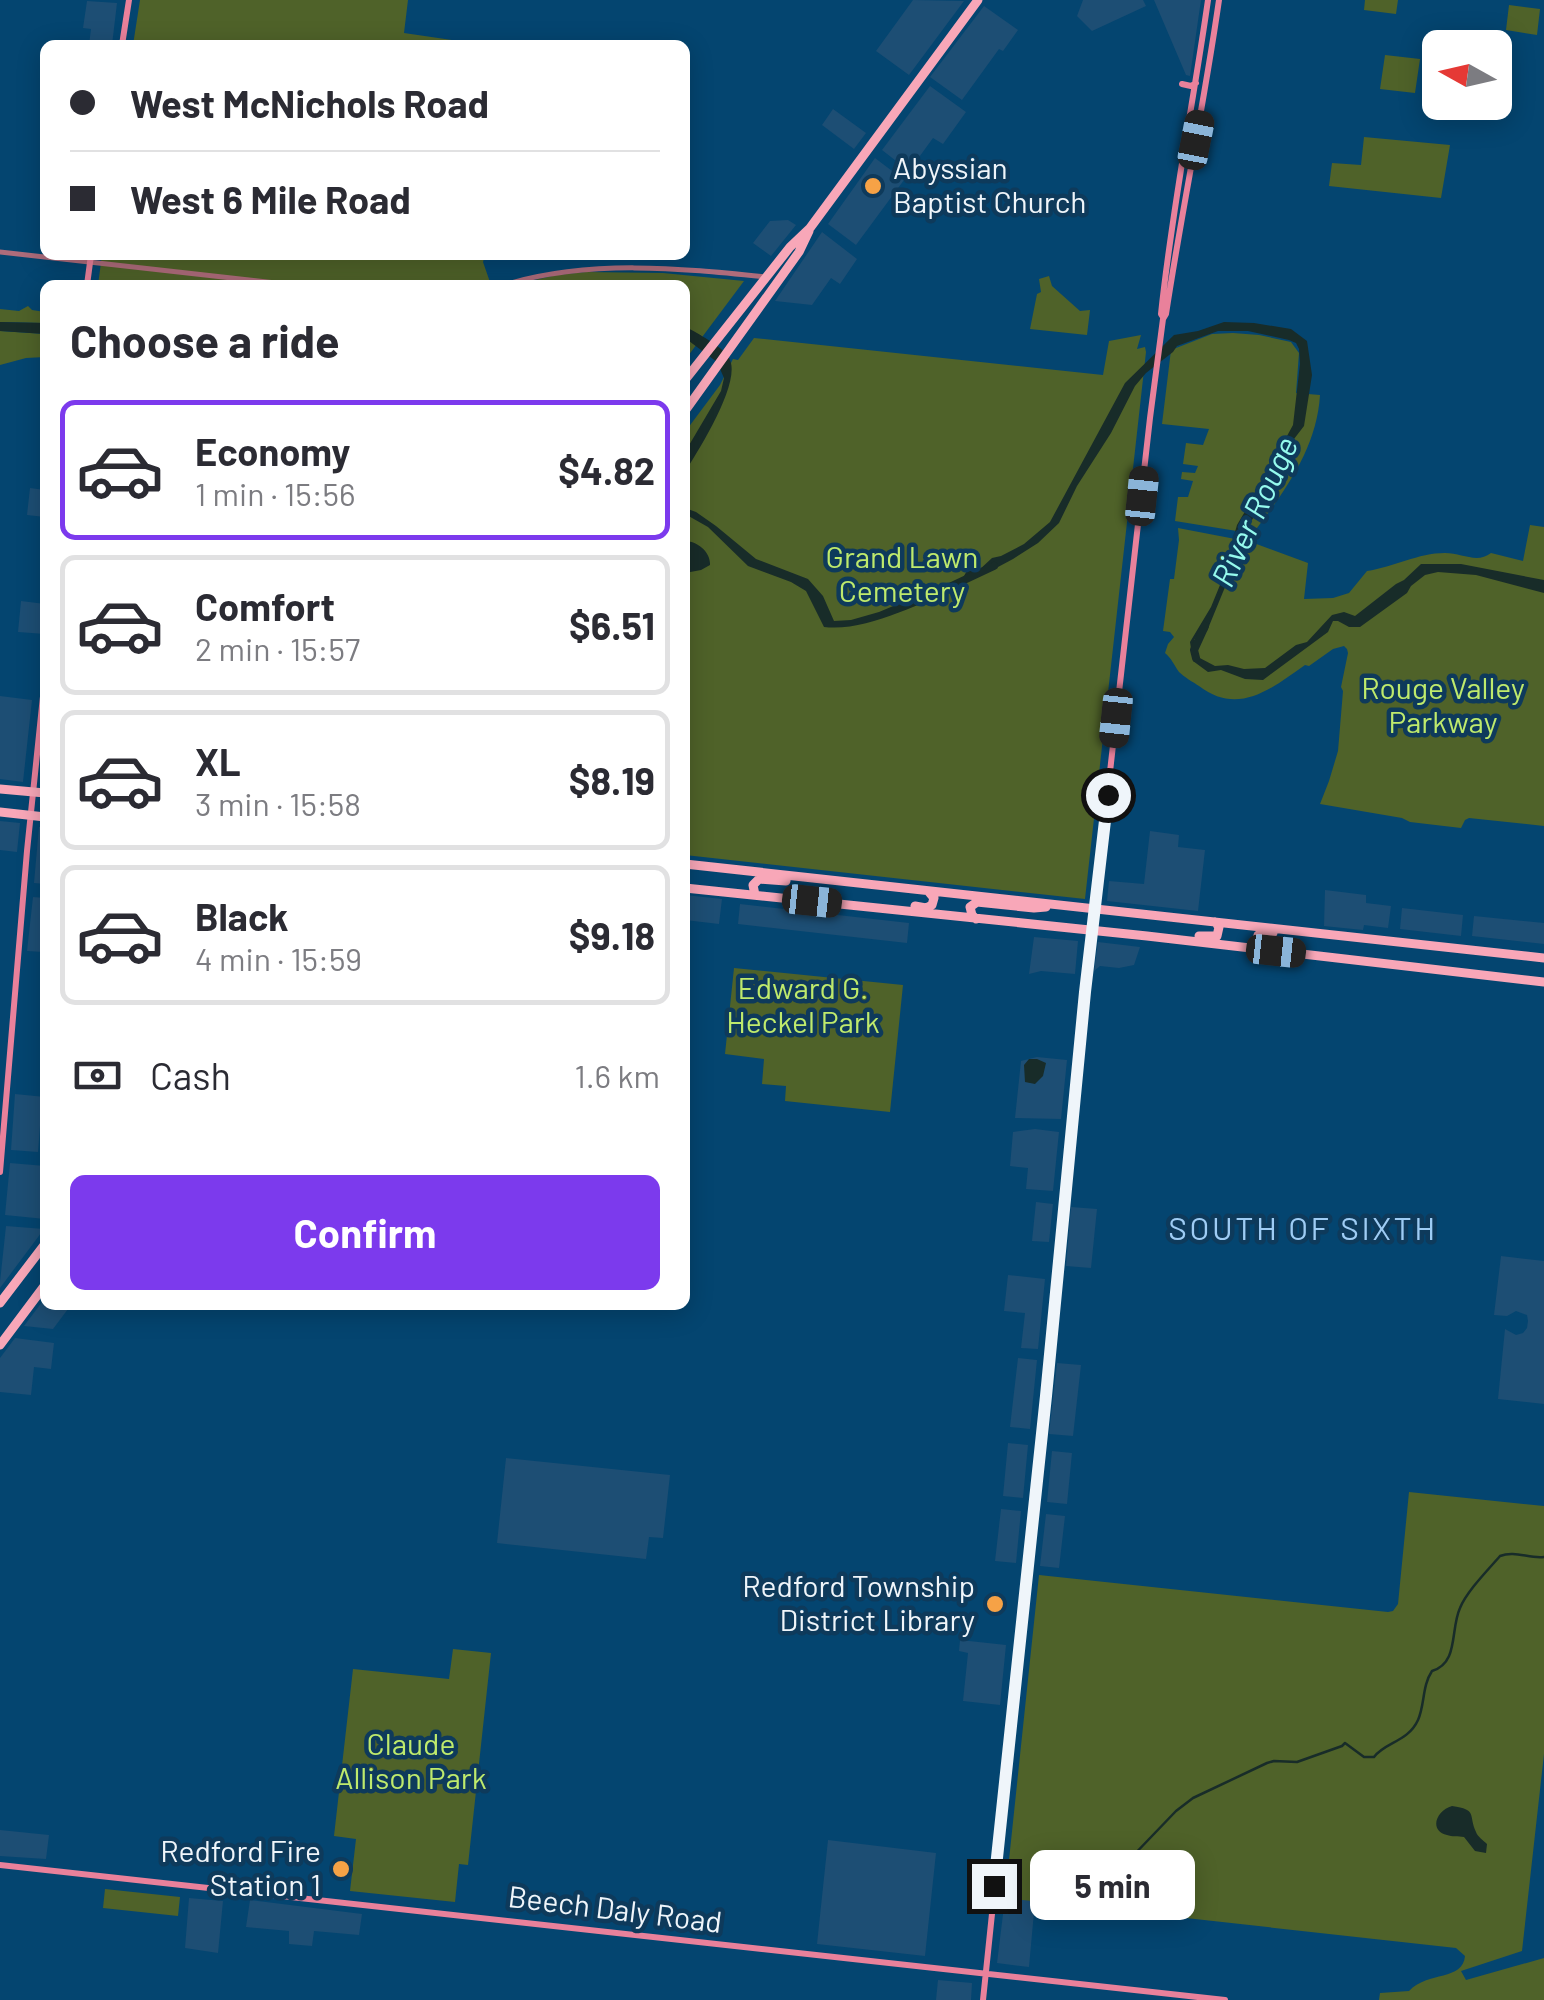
<!DOCTYPE html>
<html lang="en">
<head>
<meta charset="utf-8">
<style>
  body { margin:0; font-family:Barlow,sans-serif; background:#f2f2f3; color:#2b2b33; height:100vh; display:flex; flex-direction:column; font-size:38px; white-space:nowrap }
  * { box-sizing:border-box; margin:0 }
  p { font-size:32px; color:#7c7c81 }
  .icon { flex:none; width:55px; height:55px; fill:none; stroke:currentColor; stroke-width:2; stroke-linecap:round; stroke-linejoin:round }
  .map { position:relative; flex:1; overflow:hidden }
  .panel { position:absolute; left:40px; top:280px; width:650px; height:1030px; display:flex; flex-direction:column; background:#fff; border-radius:15px; box-shadow:0 5px 25px #0003 }
  .panel>* { flex:none }
  .banner { position:absolute; left:40px; top:40px; width:650px; height:220px; border-radius:15px; box-shadow:0 5px 25px #0003; display:grid; align-content:center; height:220px; padding:0 30px; background:#fff }
  .needle { width:65px; rotate:278deg }
  .controls { position:absolute; left:1422px; top:30px; display:grid; gap:20px }
  .controls a { display:grid; place-items:center; width:90px; height:90px; border-radius:15px; background:#fff; box-shadow:0 5px 25px #0003; font-size:50px }
  .end { position:absolute; width:45px; height:45px; margin:-22px; border:12px solid #eff5fa; background:#111; box-shadow:0 0 0 5px #111 }
  .from { border-radius:50% }
  .bubble { position:absolute; height:70px; border-radius:15px; background:#fff; box-shadow:0 5px 25px #0003; font-size:32px; font-weight:700; line-height:70px; text-align:center }
  .car { position:absolute; width:30px; height:60px; margin:-30px -15px; border-radius:12px; box-shadow:0 0 8px 2px #0007; background:linear-gradient(#222 24%,#8ab4d8 0 40%,#222 0 76%,#8ab4d8 0 86%,#222 0) }
  .banner b { display:flex; align-items:center; gap:35px; height:95px; font-size:38px }
  .banner b+b { border-top:2px solid #e1e1e2 }
  .banner i { width:25px; height:25px; background:#2b2b33 }
  ul { padding:0; list-style:none }
  li { display:flex; align-items:center; gap:30px; height:140px; margin:0 20px 15px; padding:0 10px; border:5px solid #e1e1e2; border-radius:15px }
  li div { flex:1 }
  li b { display:block; font-size:38px }
  li em { font-style:normal; font-weight:700 }
  li.active { border-color:#7c3aed }
  li>.icon { width:90px; height:90px; stroke-width:1.5 }
  h2 { padding:0 30px; font-size:45px; line-height:120px }
  .pay { display:flex; align-items:center; gap:25px; height:110px; padding:0 30px; font-size:38px }
  .pay p { margin-inline-start:auto }
  .button { display:flex; gap:20px; margin-top:auto; padding:20px 30px }
  .button a { flex:1; height:115px; border-radius:15px; background:#7c3aed; color:#fff; font-size:40px; font-weight:700; line-height:115px; text-align:center }
  .map>svg:first-child { display:block }
</style>
</head>
<body>
<div class="map">
<svg width="1544" height="2000" viewBox="0 0 1544 2000">
  <rect width="100%" height="100%" fill="#044570"/>
  <!-- built -->
  <path fill="#1d4e74" d="M913 0 964 1 909 75 876 51Z
    M1083 0H1143L1146 6 1092 31 1077 16Z
    M1154 0H1201L1190 76 1186 75Z
    M87 1 117 3 112 45H89L91 29 83 28Z
    M984 6 1018 30 1003 51 999 49 962 100 930 77Z
    M930 86 966 112 943 144 933 138 909 171 882 150Z
    M833 109 866 133 854 149 822 125Z
    M875 158 904 180 856 245 828 224Z
    M788 220 796 225 771 256 753 243 770 221Z
    M822 232 857 259 840 284 831 278 812 305 775 301Z
    M30 488 45 490V517L27 515Z
    M21 601 45 604V634L18 632Z
    M0 696 32 700 23 782 0 779Z
    M0 821 20 823 17 852 0 850Z
    M39 827H45V884L34 883Z
    M1150 831 1179 835 1178 847 1205 850 1198 911 1107 901 1109 881 1144 884Z
    M1325 890 1366 895V903L1391 906 1388 928 1364 925 1363 930 1324 926Z
    M685 895 722 899 719 924 685 920Z
    M33 897 45 898 43 952 27 951Z
    M740 904 909 923 907 943 738 924Z
    M1402 908 1463 915 1461 936 1400 929Z
    M1474 916 1544 923V944L1472 936Z
    M1034 937 1078 941 1075 974 1041 971 1029 974Z
    M1098 942 1140 947 1134 965 1119 968 1100 966 1094 971Z
    M1037 1057 1067 1060 1061 1119 1015 1118 1021 1061Z
    M15 1094 45 1097V1125L40 1126 38 1152 11 1150Z
    M1035 1129 1059 1132 1053 1191 1026 1189 1028 1168 1010 1166 1013 1132Z
    M10 1163 45 1166V1219L5 1215Z
    M1036 1202 1053 1204 1049 1242 1032 1241Z
    M1071 1207 1097 1209 1091 1268 1066 1266Z
    M6 1226 44 1229 0 1288V1282Z
    M1501 1256 1544 1261V1404L1498 1399 1505 1329 1516 1335 1523 1333 1527 1328 1528 1321 1527 1315 1516 1311 1507 1316 1494 1315Z
    M1008 1275 1045 1279 1038 1349 1021 1348 1025 1313 1004 1311Z
    M45 1298V1305H71L53 1329 24 1326Z
    M15 1338 54 1343 51 1369 34 1367 31 1395 0 1392V1358Z
    M1018 1358 1037 1360 1030 1429 1010 1427Z
    M1057 1363 1081 1365 1073 1436 1049 1434Z
    M1008 1443 1028 1445 1023 1498 1003 1496Z
    M1052 1451 1072 1453 1067 1504 1047 1502Z
    M506 1458 670 1475 663 1538 649 1537 646 1559 497 1543Z
    M1001 1509 1021 1511 1016 1563 995 1561Z
    M1046 1514 1065 1516 1059 1568 1040 1566Z
    M960 1640 1006 1645 1000 1705 963 1701 968 1653 959 1651Z
    M0 1830 49 1835 46 1859 0 1856Z
    M828 1840 936 1853 925 1956 817 1944Z
    M189 1898 223 1901 218 1953 185 1948Z
    M1005 1898 1035 1901 1029 1967 997 1963Z
    M250 1900 362 1914 359 1935 314 1931 312 1946 289 1944V1931L246 1927Z
    M938 1980 972 1983 971 2000H936Z"/>
  <!-- green -->
  <path fill="#4f6229" d="M140 0H408L404 33 486 45H133Z
    M1365 0H1398L1396 14 1364 10Z
    M1509 5 1540 9 1537 35 1506 30Z
    M1385 55 1420 59 1415 93 1380 89Z
    M1364 137 1450 145 1441 198 1329 186 1332 163 1361 165Z
    M102 255H485L483 262 491 285H98Z
    M586 272 663 273 744 281 685 360V285H512L557 275Z
    M1049 276 1052 286 1080 311 1090 310 1087 335 1030 329 1037 294 1041 292 1039 279Z
    M28 306 32 310 45 312V323L0 322V309L19 311Z
    M0 331 45 334V357L26 358 0 365Z
    M1233 333 1259 335 1291 342 1299 353 1296 393 1320 395C1317 448 1285 491 1254 532L1249 533 1175 521 1178 497H1188L1193 481 1181 479 1182 472 1195 473 1198 466 1183 464 1186 443 1203 445 1209 429 1162 424 1171 350 1212 334Z
    M1141 335 1137 349 1145 347 1146 352 1085 899 685 855V432L720 385 733 359 738 360 754 338 1103 375 1109 341Z
    M1530 525 1544 527V826L1469 818 1465 820 1461 828 1410 822 1402 818 1320 804 1329 781 1338 751 1343 691 1341 687 1348 653 1347 649 1344 646 1333 649 1309 666 1305 665C1271 689 1238 716 1199 686 1193 682 1184 677 1179 672 1174 665 1172 659 1165 653L1168 644 1174 637 1170 632 1163 631 1170 579H1174L1179 540 1178 528 1251 542 1308 563 1304 599 1333 598 1349 593 1367 571C1394 567 1418 553 1445 553 1462 553 1477 564 1491 553L1523 561Z
    M734 968 903 985 890 1112 785 1101 786 1086 762 1084 764 1059 725 1054Z
    M1409 1492 1544 1506V1754L1522 1951 1461 1971 1466 1980 1544 1958V2000H1379L1380 1993 1409 1991C1428 1971 1463 1981 1465 1956L1456 1948 1005 1898 1039 1575 1388 1612 1393 1611 1398 1604Z
    M453 1649 491 1653 468 1865 459 1864 455 1902 350 1891 356 1839 334 1836 353 1669 449 1679Z
    M105 1889 180 1897 178 1916 103 1908Z"/>
  <!-- water -->
  <path fill="#182c29" d="M0 322 45 323V334L0 331Z
    M1224 322 1254 323 1291 329 1307 341 1312 375 1304 426 1294 439 1284 470 1250 523 1245 543 1239 553 1207 631 1197 636 1194 640 1196 656 1215 666 1228 665 1244 669 1265 668 1296 645 1307 642 1332 615 1344 612 1355 616 1396 584 1404 580 1421 564H1461L1544 580V593L1476 575 1438 572 1425 575 1411 586 1407 593 1360 627H1349L1338 621H1333L1328 632 1263 680 1245 679 1221 670 1208 672 1193 661 1190 642 1211 607 1220 585 1237 525 1260 486 1277 468 1281 447 1293 425 1300 364 1299 349 1296 343 1289 340 1248 331H1218L1177 346 1173 352 1146 373 1135 386 1111 433 1077 486 1059 523 1038 543 1013 559 998 567 986 570 980 575 967 577 964 587 959 589C919 602 868 632 824 627L806 591 791 582 748 566 708 527 685 514V508L696 512 716 526 756 559 808 579 823 596 834 621 851 620 879 612 941 586C962 587 956 588 967 571H978L992 558 1001 556 1024 544 1050 522 1125 383 1174 335 1198 331Z
    M685 326C699 335 720 344 729 358 743 381 698 451 685 472V452L721 391 724 378 717 362 685 338Z
    M685 541C697 541 711 552 710 565L701 570 685 573Z
    M1029 1059H1037L1046 1063 1043 1076 1035 1084 1025 1082 1024 1065Z
    M1452 1806C1478 1810 1468 1814 1476 1832 1477 1836 1484 1841 1487 1844L1486 1853 1475 1851 1464 1837C1458 1836 1452 1837 1447 1835 1428 1830 1437 1810 1452 1806Z"/>
  <g fill="none" stroke-linecap="round" stroke-linejoin="round">
    <!-- stream -->
    <path stroke="#182c29" stroke-width="2.5" d="M1076 1889 1115 1876 1119 1867 1128 1861 1176 1811 1193 1798 1267 1763 1274 1761 1297 1762 1342 1746 1345 1743 1364 1757H1374C1385 1742 1408 1742 1418 1720 1425 1704 1422 1686 1432 1671 1459 1663 1450 1630 1460 1608 1467 1591 1488 1570 1500 1556 1515 1550 1529 1559 1544 1557"/>
    <!-- river -->
    <path stroke="#182c29" stroke-width="8" d="M943 590 994 566
      M1196 658 1194 650 1205 626"/>
    <!-- tertiary -->
    <path stroke="#ae6c7b" stroke-width="5" d="M0 252 293 285
      M504 285C590 259 678 268 766 277"/>
    <!-- secondary -->
    <path stroke="#e9819b" stroke-width="6" d="M122 45 129 0
      M1182 84 1191 86 1196 83
      M87 285 91 255
      M1163 317 1161 314C1172 208 1193 105 1208 0
      M0 1172 27 851 45 677
      M0 1865 1225 2000
      M983 2000 1046 1396 1092 931 1150 418 1163 319 1166 314C1182 209 1204 105 1219 0"/>
    <!-- primary -->
    <path stroke="#f8a7b8" stroke-width="9" d="M685 380 790 247 810 228 978 0
      M685 411 799 252 809 231
      M0 789 45 793
      M0 812 45 817
      M685 864 1544 958
      M685 888 1147 936 1544 982
      M755 895 753 885 759 879 786 881
      M915 906 926 908 932 905 934 898 929 892
      M976 919 972 915 970 907 977 902 1034 908 1046 907
      M1199 936H1217L1219 927 1215 922
      M1262 949 1257 943 1258 935 1262 933H1273
      M0 1303 45 1244
      M0 1345 45 1285"/>
  </g>
  <g fill="none" stroke-linecap="round" stroke-linejoin="round">
    <!-- route -->
    <path stroke="#eff5fa" stroke-width="12" d="M994 1886 1046 1396 1085 992 1108 795"/>
  </g>
  <!-- markers -->
  <g fill="#f6a246" stroke="#0e3a5b" stroke-width="4">
    <circle cx="873" cy="186" r="10"/>
    <circle cx="995" cy="1604" r="10"/>
    <circle cx="341" cy="1869" r="10"/>
  </g>
  <g text-anchor="middle" stroke-width="9" stroke-linejoin="round" paint-order="stroke">
    <!-- poi labels -->
    <g font-size="30" fill="#eff5fa" stroke="#0e3a5b" text-anchor="end">
      <text x="893" y="179" text-anchor="start">Abyssian<tspan x="893" dy="34">Baptist Church</tspan></text>
      <text x="975" y="1597">Redford Township<tspan x="975" dy="34">District Library</tspan></text>
      <text x="321" y="1862">Redford Fire<tspan x="321" dy="34">Station 1</tspan></text>
    </g>
    <!-- park labels -->
    <g font-size="30" fill="#bfea6c" stroke="#0e3a5b">
      <text x="902" y="568">Grand Lawn<tspan x="902" dy="34">Cemetery</tspan></text>
      <text x="1443" y="699">Rouge Valley<tspan x="1443" dy="34">Parkway</tspan></text>
      <text x="803" y="999">Edward G.<tspan x="803" dy="34">Heckel Park</tspan></text>
      <text x="411" y="1755">Claude<tspan x="411" dy="34">Allison Park</tspan></text>
    </g>
    <!-- street labels -->
    <g font-size="30" fill="#eff5fa" stroke="#0e3a5b">
      <text transform="translate(615 1910) rotate(7)" y="10">Beech Daly Road</text>
    </g>
    <!-- water labels -->
    <g font-size="32" font-style="italic" fill="#95faed" stroke="#0e3a5b">
      <text transform="translate(1255 512) rotate(-65)" y="11">River Rouge</text>
    </g>
    <!-- neighbourhood labels -->
    <g font-size="32" letter-spacing="2.5" fill="#9eccf4" stroke="#0e3a5b">
      <text x="1303" y="1240">SOUTH OF SIXTH</text>
    </g>
  </g>
</svg>
<div class="controls">
<a><svg class="needle" viewBox="-14 -14 28 28"><path d="M0-13l5 13h-10z" fill="#e53935"/><path d="M0 13l5-13h-10z" fill="#7c7c81"/></svg></a>
</div>
<i class="end from" style="left:1108px;top:795px"></i>
<i class="end" style="left:994px;top:1886px"></i>
<div class="bubble" style="left:1030px;top:1850px;width:165px">5 min</div>
<i class="car" style="left:1196px;top:140px;rotate:11deg"></i>
<i class="car" style="left:1142px;top:496px;rotate:6deg"></i>
<i class="car" style="left:1116px;top:718px;rotate:186deg"></i>
<i class="car" style="left:812px;top:901px;rotate:96deg"></i>
<i class="car" style="left:1276px;top:951px;rotate:96deg"></i>
<div class="banner">
<b><i class="from"></i>West McNichols Road</b>
<b><i></i>West 6 Mile Road</b>
</div>
<section class="panel">
<h2>Choose a ride</h2>
<ul>
<li class="active"><svg class="icon" aria-label="car" viewBox="0 0 24 24"><path d="M5 17H2v-5l4-1 3-4h7l3 4 3 1v5h-3M9 17h6M6 11h13"/><circle cx="7" cy="17" r="2"/><circle cx="17" cy="17" r="2"/></svg><div><b>Economy</b><p>1 min · 15:56</p></div><em>$4.82</em></li>
<li><svg class="icon" aria-label="car" viewBox="0 0 24 24"><path d="M5 17H2v-5l4-1 3-4h7l3 4 3 1v5h-3M9 17h6M6 11h13"/><circle cx="7" cy="17" r="2"/><circle cx="17" cy="17" r="2"/></svg><div><b>Comfort</b><p>2 min · 15:57</p></div><em>$6.51</em></li>
<li><svg class="icon" aria-label="car" viewBox="0 0 24 24"><path d="M5 17H2v-5l4-1 3-4h7l3 4 3 1v5h-3M9 17h6M6 11h13"/><circle cx="7" cy="17" r="2"/><circle cx="17" cy="17" r="2"/></svg><div><b>XL</b><p>3 min · 15:58</p></div><em>$8.19</em></li>
<li><svg class="icon" aria-label="car" viewBox="0 0 24 24"><path d="M5 17H2v-5l4-1 3-4h7l3 4 3 1v5h-3M9 17h6M6 11h13"/><circle cx="7" cy="17" r="2"/><circle cx="17" cy="17" r="2"/></svg><div><b>Black</b><p>4 min · 15:59</p></div><em>$9.18</em></li>
</ul>
<div class="pay"><svg class="icon" aria-label="cash" viewBox="0 0 24 24"><path d="M3 7h18v10H3z"/><circle cx="12" cy="12" r="2"/></svg>Cash<p>1.6 km</p></div>
<div class="button"><a>Confirm</a></div>
</section>
</div>
</body>
</html>
